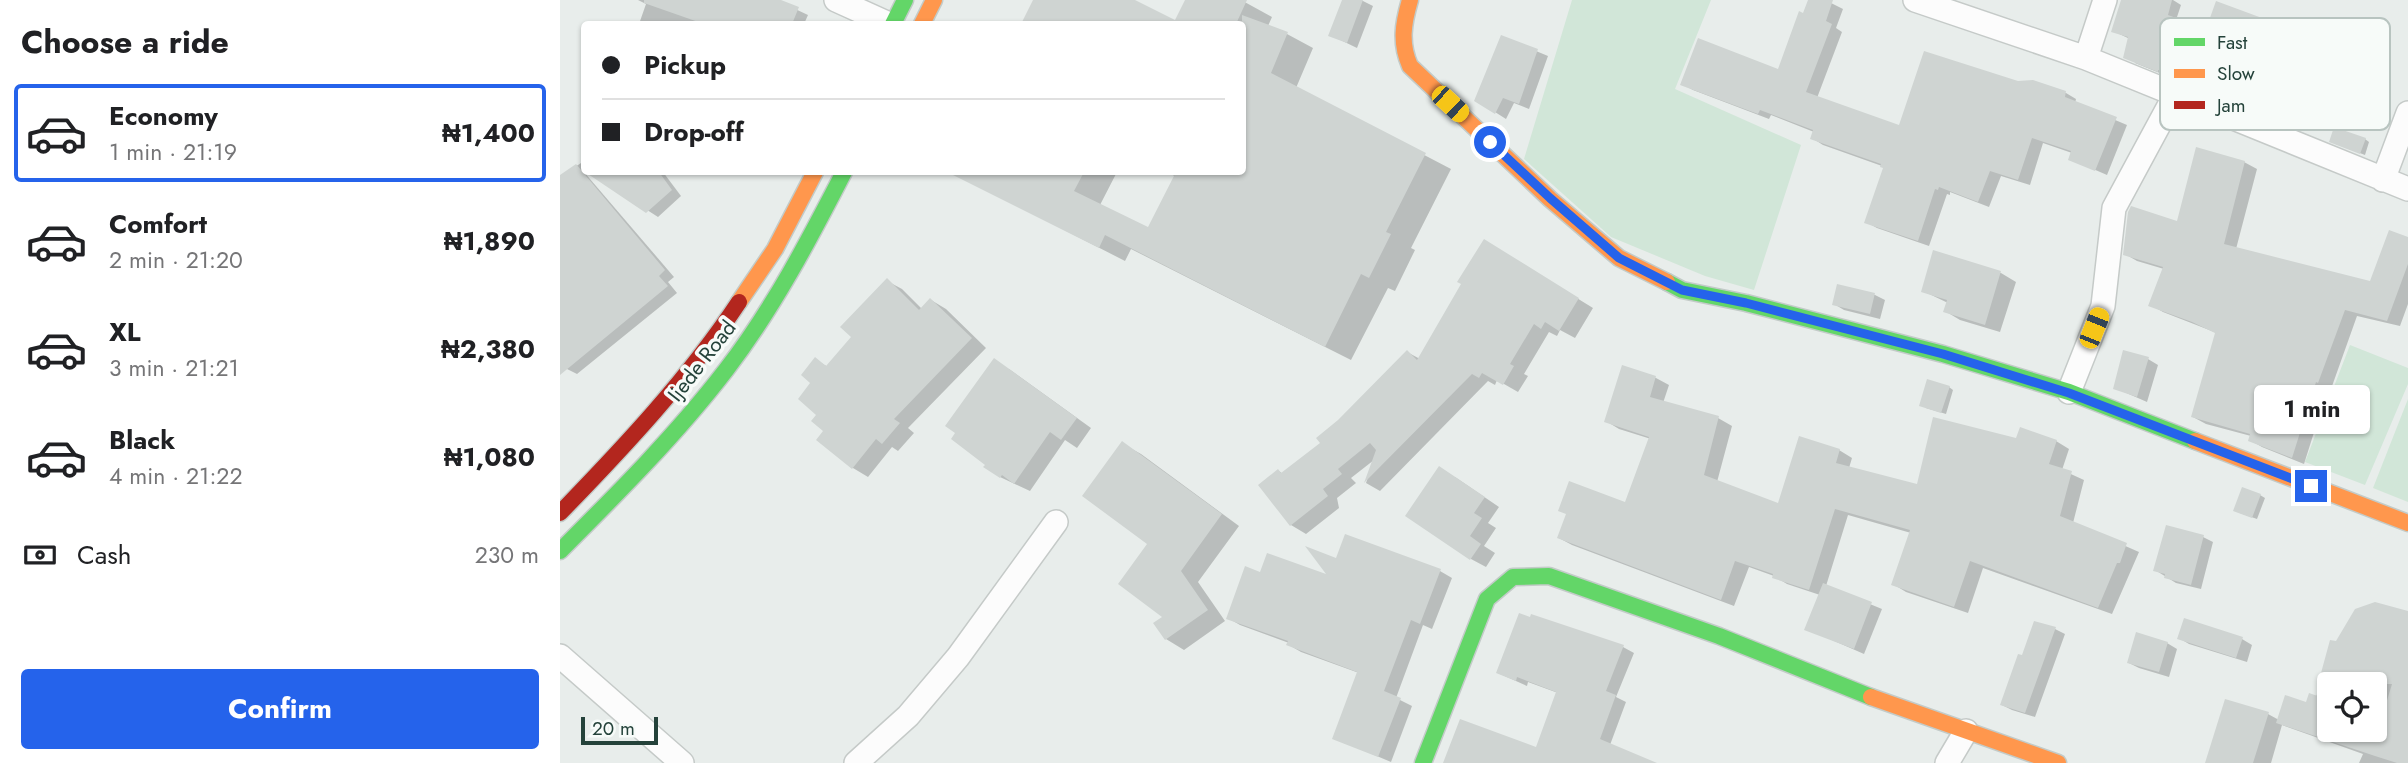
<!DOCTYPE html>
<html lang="en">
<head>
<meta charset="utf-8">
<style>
  body { margin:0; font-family:Jost,sans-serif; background:#f2f2f2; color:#202124; height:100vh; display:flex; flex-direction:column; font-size:26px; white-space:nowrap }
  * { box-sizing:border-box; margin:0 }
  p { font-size:23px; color:#757577 }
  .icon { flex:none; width:38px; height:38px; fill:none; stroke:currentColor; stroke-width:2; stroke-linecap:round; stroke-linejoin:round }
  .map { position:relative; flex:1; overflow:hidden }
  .panel { display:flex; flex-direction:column; background:#fff; width:560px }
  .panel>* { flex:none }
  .guide { position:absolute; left:21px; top:21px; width:665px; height:154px; border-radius:7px; box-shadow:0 2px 5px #0004; display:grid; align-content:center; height:154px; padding:0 21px; background:#fff }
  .tools { position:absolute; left:1757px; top:672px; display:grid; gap:14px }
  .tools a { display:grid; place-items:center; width:70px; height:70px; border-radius:7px; background:#fff; box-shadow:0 2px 5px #0004; font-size:35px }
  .scale { position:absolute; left:21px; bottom:18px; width:77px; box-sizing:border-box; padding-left:7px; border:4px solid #24423a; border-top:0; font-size:19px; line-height:24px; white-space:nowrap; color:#24423a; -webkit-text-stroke:5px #f7fbf9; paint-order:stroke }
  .end { position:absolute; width:32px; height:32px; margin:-16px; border:9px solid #2563eb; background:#fff; box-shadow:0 0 0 4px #fff }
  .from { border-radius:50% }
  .bubble { position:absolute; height:49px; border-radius:7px; background:#fff; box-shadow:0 2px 5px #0004; font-size:23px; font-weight:700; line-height:49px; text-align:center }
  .car { position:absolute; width:21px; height:42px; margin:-21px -10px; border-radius:9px; box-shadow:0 0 5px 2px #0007; background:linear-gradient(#f5c518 24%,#345 0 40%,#f5c518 0 76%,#345 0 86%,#f5c518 0) }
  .guide b { display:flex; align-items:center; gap:24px; height:66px; font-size:26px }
  .guide b+b { border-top:2px solid #e0e0e0 }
  .guide i { width:18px; height:18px; background:#202124 }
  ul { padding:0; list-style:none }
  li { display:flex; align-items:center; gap:21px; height:98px; margin:0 14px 10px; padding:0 7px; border:4px solid transparent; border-radius:7px }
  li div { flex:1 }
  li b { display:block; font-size:26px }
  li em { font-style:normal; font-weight:700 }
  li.active { border-color:#2563eb }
  li>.icon { width:63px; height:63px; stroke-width:1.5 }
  h2 { padding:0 21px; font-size:32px; line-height:84px }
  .pay { display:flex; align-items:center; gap:18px; height:77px; padding:0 21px; font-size:26px }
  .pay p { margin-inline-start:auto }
  .primary-button { display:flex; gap:14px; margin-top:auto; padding:14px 21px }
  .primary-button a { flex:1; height:80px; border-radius:7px; background:#2563eb; color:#fff; font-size:28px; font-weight:700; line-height:80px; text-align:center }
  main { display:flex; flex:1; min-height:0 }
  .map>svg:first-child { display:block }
</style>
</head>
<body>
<main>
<section class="panel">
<h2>Choose a ride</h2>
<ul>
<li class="active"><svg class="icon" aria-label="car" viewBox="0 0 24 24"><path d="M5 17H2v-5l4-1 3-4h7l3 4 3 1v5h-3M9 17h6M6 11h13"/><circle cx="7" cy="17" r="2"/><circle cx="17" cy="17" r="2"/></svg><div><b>Economy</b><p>1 min · 21:19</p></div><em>₦1,400</em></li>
<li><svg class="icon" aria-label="car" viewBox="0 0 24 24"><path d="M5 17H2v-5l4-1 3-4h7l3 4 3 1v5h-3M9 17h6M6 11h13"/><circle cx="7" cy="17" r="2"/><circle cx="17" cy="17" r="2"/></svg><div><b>Comfort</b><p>2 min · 21:20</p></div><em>₦1,890</em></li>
<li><svg class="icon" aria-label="car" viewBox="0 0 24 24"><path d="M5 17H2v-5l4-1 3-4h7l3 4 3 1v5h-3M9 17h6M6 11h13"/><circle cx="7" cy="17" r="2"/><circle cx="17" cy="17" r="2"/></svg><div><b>XL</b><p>3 min · 21:21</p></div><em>₦2,380</em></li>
<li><svg class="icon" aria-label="car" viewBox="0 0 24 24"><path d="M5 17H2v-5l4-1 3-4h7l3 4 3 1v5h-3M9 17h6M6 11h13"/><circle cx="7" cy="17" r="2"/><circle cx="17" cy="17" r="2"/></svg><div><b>Black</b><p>4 min · 21:22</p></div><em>₦1,080</em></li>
</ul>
<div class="pay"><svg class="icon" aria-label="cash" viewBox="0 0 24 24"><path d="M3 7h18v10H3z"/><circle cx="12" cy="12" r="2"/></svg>Cash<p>230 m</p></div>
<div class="primary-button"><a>Confirm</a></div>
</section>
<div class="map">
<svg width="1848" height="763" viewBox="0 0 1848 763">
  <rect width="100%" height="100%" fill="#e8edeb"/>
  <!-- green -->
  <path fill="#d1e6d8" d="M1012 0H1151L1115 89 1241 145 1194 290 1145 276 1051 237 964 159Z
    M1790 345 1848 368V384L1805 485 1745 462Z
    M1848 399V502L1813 488Z"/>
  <!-- shadow -->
  <path fill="#0003" fill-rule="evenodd" d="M78 0H216L248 15 244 24H79L86 4Z
    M475 0H572L616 22 627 0H681L712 17 708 26 727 34 753 48 736 88 891 169 851 248 855 250 835 291 828 288 791 360 571 249 565 261 391 172H557L540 205 589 230 615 176 606 172H682V24H463Z
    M783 0H801L813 6 797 48 770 35Z
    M1250 0H1265L1283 9 1276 28 1282 32 1257 98 1340 127 1422 73 1506 93 1516 99 1515 103 1567 125 1547 175 1510 159 1512 153 1483 143 1470 185 1441 176 1429 207 1390 192V195L1387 194 1369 246 1317 228 1306 222 1325 168 1322 166 1263 145 1252 138 1254 132 1211 115 1209 119 1133 90 1122 84 1219 71Z
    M1562 0H1613L1621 5 1616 20 1647 31 1657 4 1711 24 1701 53 1766 80 1749 124 1663 91 1662 93 1607 74V76L1575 63 1570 39 1553 31Z
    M942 37 988 56 969 109 954 103 946 119 916 100Z
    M1805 139 1809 142 1805 155 1776 144Z
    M24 161V172L114 277 108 282 117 293 17 374 7 369 0 360V177Z
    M1684 162 1697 169 1676 249 1811 283 1848 238V304L1840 326 1797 316 1771 389 1768 388 1744 464 1702 447 1690 440 1691 436 1646 424 1633 417 1657 333 1603 312 1591 305 1604 269 1577 261 1565 254 1618 223Z
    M28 172H103L121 196 98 217Z
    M939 250 1033 308 1015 338 1000 330 997 336 989 332 964 374 968 376 958 392 937 380 935 385 928 381 820 491 806 483 814 460 791 478 796 483 777 498 779 508 746 534 731 525 719 471 723 474 762 443 780 422 847 352 860 359Z
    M1374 252 1441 273 1456 282 1440 332 1400 320 1385 311 1388 303 1363 291Z
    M327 281 342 289 362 309 371 300 386 309 426 348 348 428 354 433 338 451 332 447 308 477 293 468 259 439 266 431 259 414 253 383 256 360 268 367 293 337Z
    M1278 286 1315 295 1325 300 1320 319 1284 310 1274 304Z
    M1588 359 1598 365 1587 402 1555 388Z
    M1063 367 1096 378 1109 385 1103 403 1158 418 1172 426 1157 482 1220 505 1279 450 1292 458 1289 468 1358 486 1457 440 1496 441 1509 449 1502 470 1524 480 1513 523 1579 552 1552 614 1423 568 1408 613 1346 592 1333 584 1351 533 1288 515 1266 586 1322 609 1304 654 1247 629 1260 595 1227 584 1214 576 1189 567 1174 606 1012 545 999 538 1066 504 1091 439 1059 429 1046 421Z
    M449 369 531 428 517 448 505 440 470 491 440 477Z
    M1389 387 1393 390 1386 414 1366 408Z
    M563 444 581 454 679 526 638 582 665 621 624 650 606 639 605 617 589 543Z
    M895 477 939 507 928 523 936 528 924 546 935 553 926 567 911 559Z
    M1700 495 1705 498 1697 519 1680 513Z
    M1643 537 1653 542 1641 589 1616 583 1595 570Z
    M777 561 880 571 892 578 872 629 863 625 836 698 852 706 831 762 774 738 799 673 741 652 729 645V643L680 625 668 618 701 574 771 578Z
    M1848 613V763H1799L1803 754 1722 725 1711 763H1647L1708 714 1719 720 1756 698 1771 642 1777 643ZM1769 684H1815V730H1769Z
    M1495 629 1505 634 1475 717 1452 710 1442 705 1463 658Z
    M1619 638 1682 639 1692 645 1687 662 1629 644Z
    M1607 643 1617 649 1609 677 1579 668 1569 663Z
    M1063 647 1074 653 1056 697 1066 702 1050 745 1094 763H887L977 749 998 693 968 682 967 686 938 673Z"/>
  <!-- building -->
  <path fill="#cfd4d2" d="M84 0H221L239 7 232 24H144L84 3Z
    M473 0H575L615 20 625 0H687L676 24H461Z
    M782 0H803L787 43 768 36Z
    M1248 0H1273L1266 21 1272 24 1246 92 1339 125 1364 51 1458 81 1473 80 1506 91 1505 97 1557 117 1535 171 1508 160 1511 151 1472 138 1458 180 1430 171 1418 202 1379 187 1378 190 1375 189 1358 241 1304 223 1323 168 1320 167 1321 164 1250 139 1253 130 1200 110 1198 114 1120 85 1138 38 1218 69 1239 11 1243 13Z
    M1561 0H1612L1608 15 1646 29 1656 1 1702 18 1693 48 1758 73 1740 120 1654 87 1653 89 1598 70V72L1563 58 1568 37 1551 32Z
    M682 15 728 32 711 73 866 153 826 232 831 234 809 278 801 274 765 347 545 235 539 248 387 172H524L514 191 588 227 616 172H682Z
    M941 35 978 49 959 104 943 98 935 114 914 101Z
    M1774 127 1806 138 1800 154 1769 142Z
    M1636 147 1685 161 1664 244 1810 281 1829 230 1848 237V264L1827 321 1785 310 1758 383 1756 382 1732 458 1688 441 1690 434 1631 417 1655 333 1632 322 1588 306 1603 267 1563 255 1568 212 1571 206 1617 221Z
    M16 164 105 270 99 276 108 286 0 375V175Z
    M25 172H99L112 190 86 213Z
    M924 239 1019 298 999 331 985 322 981 329 974 324 950 364 954 366 943 385 922 373 919 378 912 374 804 483 816 450 810 443 778 469 782 474 763 489 768 496 730 526 698 485 718 469 721 473 760 443 756 438 778 420 847 350 857 360 901 284 897 282Z
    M1373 250 1441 271 1425 325 1383 312 1387 300 1361 292Z
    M327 278 359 310 370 298 412 338 334 419 340 423 322 444 316 439 292 469 256 440 263 431 251 421 256 415 238 399 250 383 241 375 255 357 266 366 291 337 280 327Z
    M1277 284 1315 293 1310 314 1272 305Z
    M1563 350 1589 357 1577 397 1553 389Z
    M434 358 517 418 501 440 490 432 454 484 442 475 440 478 423 467 425 465 391 439 395 433 385 426Z
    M1062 365 1096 376 1090 397 1159 416 1144 475 1218 503 1239 436 1280 449 1276 463 1357 484 1373 417 1456 438 1460 427 1497 440 1489 464 1512 471 1500 516 1567 543 1560 563H1557L1538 608 1410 561 1394 607 1331 585 1350 530 1275 509 1249 590 1212 578 1213 574 1175 561 1161 600 997 538 1006 514 998 511 1009 481 1065 502 1089 437 1044 422Z
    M1367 379 1390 386 1381 413 1359 406Z
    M562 441 662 514 621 571 648 610 605 640 593 623 602 617 558 584 587 544 522 496Z
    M879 466 925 497 914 513 922 518 910 536 921 544 910 560 845 516Z
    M1682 487 1701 494 1692 518 1673 511Z
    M1606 525 1644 535 1631 585 1604 578 1605 574 1593 571Z
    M785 534 881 569 860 624 851 620 824 691 841 698 818 757 772 739 797 672 726 645 728 641 666 619 685 566 700 572 707 553 766 574 745 546 776 558Z
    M1263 583 1312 602 1294 649 1244 630Z
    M1815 602 1848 611V763H1837L1815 756 1716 723 1725 695 1746 702 1749 693 1769 700V730H1818L1832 684H1758L1770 640 1776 641 1795 609Z
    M959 613 970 617 971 614 1064 645 1046 691 1056 695 1040 739 1097 763H883L900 719 976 747 996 692 957 677 956 681 936 673Z
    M1624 618 1683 637 1676 658 1617 639Z
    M1474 621 1496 627 1465 713 1440 705 1458 654 1462 655Z
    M1576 632 1608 642 1599 672 1567 663Z
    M1665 699 1709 712 1693 763H1645Z"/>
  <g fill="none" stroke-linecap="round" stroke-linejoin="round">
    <defs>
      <path id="street" d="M276 0 329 24
        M1355 0 1526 58 1848 189
        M1526 58 1545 0
        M1823 180 1848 113
        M1509 392 1543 306 1554 208 1615 95
        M0 656 122 763
        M296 763 348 716 398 657 496 522
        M1387 763 1406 731"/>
      <path id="fast" d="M333 24 345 0
        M1107 282 1122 290 1186 303 1383 354 1509 392 1635 441
        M0 551C58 493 116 435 166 370 213 309 249 240 284 172
        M863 763 927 599 953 577 989 576 1159 636 1311 697"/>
      <path id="slow" d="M850 0C843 24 840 43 850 66L990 199 1059 258 1107 282
        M362 24 374 0
        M179 302 215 249 255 172
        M1635 441 1848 523
        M1311 697 1498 763"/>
      <path id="jam" d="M0 513C64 447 128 379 179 302"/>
    </defs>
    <!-- street casing -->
    <use href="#street" stroke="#c5cac8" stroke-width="26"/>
    <!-- fast casing -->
    <use href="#fast" stroke="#c3cbc8" stroke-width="19"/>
    <!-- slow casing -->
    <use href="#slow" stroke="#c3cbc8" stroke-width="19"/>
    <!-- jam casing -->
    <use href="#jam" stroke="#c3cbc8" stroke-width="19"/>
    <!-- street -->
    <use href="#street" stroke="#fcfcfc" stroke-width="23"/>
    <!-- fast -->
    <use href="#fast" stroke="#63d668" stroke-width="16"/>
    <!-- slow -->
    <use href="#slow" stroke="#ff974d" stroke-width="16"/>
    <!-- jam -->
    <use href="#jam" stroke="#b3261e" stroke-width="16"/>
  </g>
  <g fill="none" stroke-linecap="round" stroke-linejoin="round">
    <!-- route -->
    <path stroke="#2563eb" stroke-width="9" d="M930 142 990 198 1059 258 1122 290 1186 303 1383 354 1509 393 1751 486"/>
  </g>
  <g text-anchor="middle" stroke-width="7" stroke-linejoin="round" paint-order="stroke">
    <!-- street labels -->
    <g font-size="21" fill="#24423a" stroke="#f7fbf9">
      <text transform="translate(142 361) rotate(-52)" y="7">Ijede Road</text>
    </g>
  </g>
  <!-- legend -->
  <rect x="1600" y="18" width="230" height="112" rx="10" fill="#f7fbf9" stroke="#b8c4c0" stroke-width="2"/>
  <rect x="1614" y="38" width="31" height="8" fill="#63d668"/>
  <rect x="1614" y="69" width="31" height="9" fill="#ff974d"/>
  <rect x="1614" y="101" width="31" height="8" fill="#b3261e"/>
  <g font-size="19" fill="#24423a">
    <text x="1657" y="49">Fast</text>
    <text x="1657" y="80">Slow</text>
    <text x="1657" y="112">Jam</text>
  </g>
</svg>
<div class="tools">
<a><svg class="icon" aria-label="locate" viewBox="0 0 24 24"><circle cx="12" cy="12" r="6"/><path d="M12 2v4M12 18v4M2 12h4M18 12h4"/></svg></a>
</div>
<div class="scale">20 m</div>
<i class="end from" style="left:930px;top:142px"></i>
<i class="end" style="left:1751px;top:486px"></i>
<div class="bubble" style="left:1694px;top:385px;width:116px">1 min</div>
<i class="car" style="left:890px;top:104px;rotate:133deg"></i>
<i class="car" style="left:1534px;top:328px;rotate:22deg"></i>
<div class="guide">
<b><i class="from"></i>Pickup</b>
<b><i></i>Drop-off</b>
</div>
</div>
</main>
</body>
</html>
